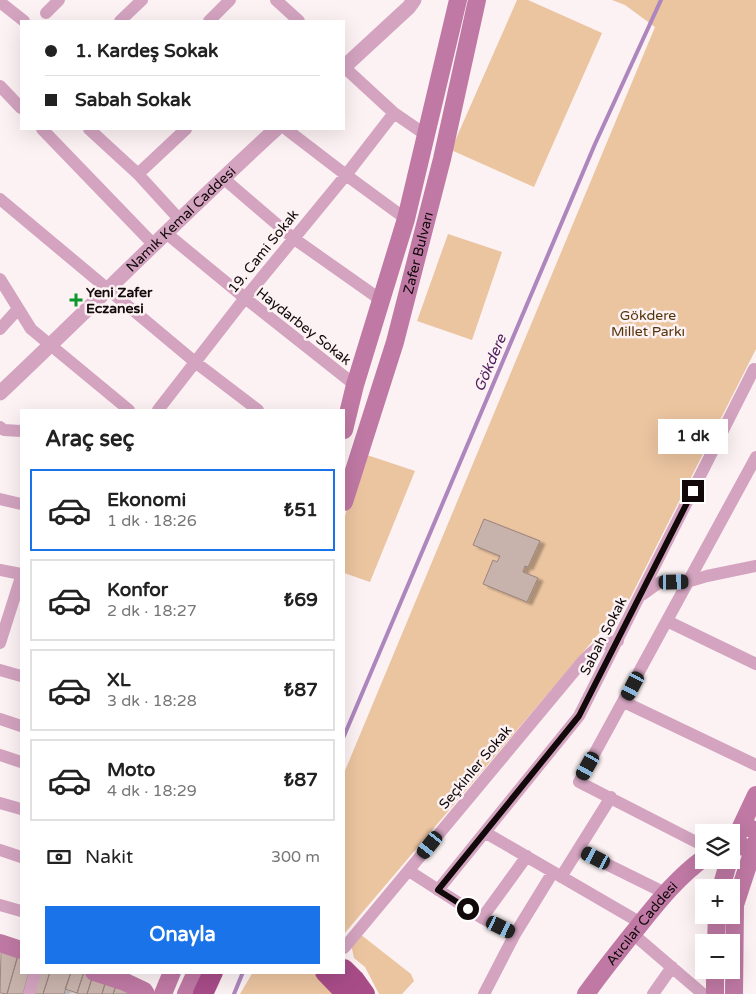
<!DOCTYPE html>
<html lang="tr">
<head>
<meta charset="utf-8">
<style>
  body { margin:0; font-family:"Varela Round",sans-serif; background:#f2f2f2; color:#222; height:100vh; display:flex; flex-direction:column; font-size:19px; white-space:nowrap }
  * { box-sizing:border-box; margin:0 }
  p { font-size:16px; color:#767676 }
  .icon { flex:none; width:28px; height:28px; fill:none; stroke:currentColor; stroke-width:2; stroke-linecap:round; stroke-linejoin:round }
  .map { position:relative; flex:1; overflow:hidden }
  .panel { position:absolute; left:20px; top:409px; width:325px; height:565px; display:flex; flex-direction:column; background:#fff; border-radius:0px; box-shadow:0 5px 20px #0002 }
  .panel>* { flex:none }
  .top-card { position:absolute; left:20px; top:20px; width:325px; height:110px; border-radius:0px; box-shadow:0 5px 20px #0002; display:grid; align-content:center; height:110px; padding:0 25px; background:#fff }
  .buttons { position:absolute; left:695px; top:824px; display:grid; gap:10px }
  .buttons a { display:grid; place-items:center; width:45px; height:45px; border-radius:0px; background:#fff; box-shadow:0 5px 20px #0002; font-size:25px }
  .end { position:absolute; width:22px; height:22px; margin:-11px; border:6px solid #11090a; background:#fff; box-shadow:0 0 0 2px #fff }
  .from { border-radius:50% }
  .bubble { position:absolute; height:35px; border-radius:0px; background:#fff; box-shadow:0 5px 20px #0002; font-size:16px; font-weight:800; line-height:35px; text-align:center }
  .car { position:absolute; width:15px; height:30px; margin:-15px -8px; border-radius:6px; box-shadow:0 0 4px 1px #0007; background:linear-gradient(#222 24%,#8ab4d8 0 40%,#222 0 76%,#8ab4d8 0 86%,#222 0) }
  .top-card b { display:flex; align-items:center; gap:18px; height:48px; font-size:19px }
  .top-card b+b { border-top:1px solid #e0e0e0 }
  .top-card i { width:12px; height:12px; background:#222 }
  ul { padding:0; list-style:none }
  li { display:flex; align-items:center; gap:15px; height:82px; margin:0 10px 8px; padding:0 15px; border:2px solid #e0e0e0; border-radius:0px }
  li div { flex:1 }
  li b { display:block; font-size:19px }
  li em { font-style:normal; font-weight:800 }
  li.current { border-color:#1a73e8 }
  li>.icon { width:45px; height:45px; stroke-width:1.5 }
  h2 { padding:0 25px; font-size:22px; line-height:60px }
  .pay { display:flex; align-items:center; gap:12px; height:55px; padding:0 25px; font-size:19px }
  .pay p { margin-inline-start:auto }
  .button { display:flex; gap:10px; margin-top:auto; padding:10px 25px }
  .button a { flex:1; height:58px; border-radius:0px; background:#1a73e8; color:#fff; font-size:20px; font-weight:800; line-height:58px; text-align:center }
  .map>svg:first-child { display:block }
</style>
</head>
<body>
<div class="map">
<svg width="756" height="994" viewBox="0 0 756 994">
  <defs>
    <filter id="shadow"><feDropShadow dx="5" dy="3" stdDeviation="1" flood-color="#0004"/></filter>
  </defs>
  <rect width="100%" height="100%" fill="#fcf2f3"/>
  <!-- green -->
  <path fill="#ebc4a0" d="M517 0H528L602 33 534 187 451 150Z
    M612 0H756V349L615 628 607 624 344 934V773L655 27 625 5Z
    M448 234 502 252 472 340 417 321Z
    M364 454 415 471 370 582 344 573V519Z
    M360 934 411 974 414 981 402 994H379L365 967 354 958 351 944Z
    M253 972 316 973 339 994H240Z"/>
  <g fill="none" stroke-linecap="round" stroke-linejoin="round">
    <!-- stream -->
    <path stroke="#ad86bd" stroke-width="4" d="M344 736 595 144 661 0
      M234 994 243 972"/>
  </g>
  <!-- building -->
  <path fill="#c8b2ac" stroke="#99847e" filter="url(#shadow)" d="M484 519 540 541 528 567 525 566 523 572 538 578 527 602 483 584 493 560 497 562 500 556 473 545Z
    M1 950 18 955 7 994 0 993Z
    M18 955 21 956V972H29L23 994H7Z
    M37 972H50L43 994H31Z
    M50 972H71L64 994H43Z
    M71 972H84L77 993 65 989Z
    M84 972 93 975 87 994H79L77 993Z
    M93 975 106 980 102 994H87Z
    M106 980 117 984 113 994H102Z
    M116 985 130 989 128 994H113Z"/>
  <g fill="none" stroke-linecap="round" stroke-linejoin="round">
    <!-- minor -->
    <path stroke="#d3a3bf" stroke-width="12" d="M276 0 299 21
      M0 2 24 21
      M46 13 59 0
      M120 21 142 0
      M209 21 230 0
      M344 67 394 113 426 135
      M0 86 21 108
      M42 129 153 244
      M89 129 138 174 179 219
      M286 129 346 175 406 219
      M138 174 186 129
      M223 178 293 238 381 300
      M0 199 195 362 258 410
      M166 233 245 298 355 385
      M0 279 31 329 129 410
      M0 329 18 309
      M158 410 245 298 346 175 394 113
      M0 427 4 430 21 431
      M0 499 21 504
      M0 570 21 574
      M642 595 660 582H687L707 576 756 566
      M667 621 756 664
      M0 643 21 577
      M0 670 21 676
      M624 702 756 765
      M0 719 21 726
      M0 755 21 762
      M0 803 21 809
      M486 833 641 923
      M704 846 579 782 756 457
      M0 850 21 857
      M578 850 665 893
      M409 871 482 918 515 934
      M561 877 611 797
      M438 890 579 716 754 369
      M0 905 21 911
      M482 918 527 856
      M633 934 703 994
      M344 948 582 662C594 650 600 642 618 641
      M29 994 35 972
      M484 994 515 934 553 872
      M653 994 672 967"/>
    <!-- tertiary -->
    <g stroke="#d3a3bf" stroke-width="15">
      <path d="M344 67 409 7 414 0"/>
      <path id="s1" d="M0 393C93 305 182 215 276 129"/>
    </g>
    <!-- secondary -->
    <g stroke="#bf79a4" stroke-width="18">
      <path d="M344 430 355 385 406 219 458 0"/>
      <path id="s2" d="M344 502 395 342 442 159 477 0"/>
      <path d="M739 831 756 795"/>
      <path d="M756 832C746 822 733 832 739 844 745 849 751 849 756 843"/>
      <path d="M721 888 729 860"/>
      <path d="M716 942 717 915"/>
      <path d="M0 943 21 950"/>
      <path d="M94 972 125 982 144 991 146 994"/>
      <path d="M163 994 172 972"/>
      <path d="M186 994 196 972"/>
      <path id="s3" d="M586 994C601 973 617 953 633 933 655 906 675 879 704 858"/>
      <path d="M715 994V970"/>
      <path d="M734 994 735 905 755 844"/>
    </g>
    <!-- trunk -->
    <path stroke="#a84c88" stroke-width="20" d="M344 969 355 980 365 994
      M325 972 346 994
      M203 994 213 972"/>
  </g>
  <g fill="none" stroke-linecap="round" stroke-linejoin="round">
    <!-- route -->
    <path stroke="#11090a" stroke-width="6" d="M468 909 438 890 579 716 693 491"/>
  </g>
  <!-- markers -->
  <path fill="#0a972e" stroke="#fcf2f3" stroke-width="2" d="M73.5 292.5h5v5h5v5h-5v5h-5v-5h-5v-5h5z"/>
  <g text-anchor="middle" stroke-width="5" stroke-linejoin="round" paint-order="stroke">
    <!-- street labels -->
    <g font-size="14" fill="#11090a" stroke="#fcf2f3">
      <text dy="5" stroke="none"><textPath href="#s1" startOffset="251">Namık Kemal Caddesi</textPath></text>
      <text transform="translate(263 251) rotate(-51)" y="5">19. Cami Sokak</text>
      <text dy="5" stroke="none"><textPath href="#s2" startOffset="260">Zafer Bulvarı</textPath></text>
      <text transform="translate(304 326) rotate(38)" y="5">Haydarbey Sokak</text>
      <text transform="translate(603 636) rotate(-63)" y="5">Sabah Sokak</text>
      <text transform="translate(475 767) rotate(-50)" y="5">Seçkinler Sokak</text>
      <text dy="5" stroke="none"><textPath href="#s3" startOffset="90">Atıcılar Caddesi</textPath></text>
    </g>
    <!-- poi labels -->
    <g font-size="14" font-weight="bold" fill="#11090a" stroke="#fcf2f3" text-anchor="start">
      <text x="86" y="297">Yeni Zafer<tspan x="86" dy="16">Eczanesi</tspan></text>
    </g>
    <!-- park labels -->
    <g font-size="14" fill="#55330b" stroke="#fcf2f3">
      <text x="648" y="320">Gökdere<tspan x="648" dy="16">Millet Parkı</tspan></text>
    </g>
    <!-- water labels -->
    <g font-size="15" font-style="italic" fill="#4f1e61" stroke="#fcf2f3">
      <text transform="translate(490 363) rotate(-67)" y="5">Gökdere</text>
    </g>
  </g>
</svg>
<div class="buttons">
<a><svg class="icon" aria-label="layers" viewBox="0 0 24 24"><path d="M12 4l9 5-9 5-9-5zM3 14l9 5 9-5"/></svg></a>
<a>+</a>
<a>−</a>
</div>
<i class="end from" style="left:468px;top:909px"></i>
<i class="end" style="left:693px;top:491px"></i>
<div class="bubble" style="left:658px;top:419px;width:70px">1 dk</div>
<i class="car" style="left:674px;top:582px;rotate:89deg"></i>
<i class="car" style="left:633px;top:686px;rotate:208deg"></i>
<i class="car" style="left:588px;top:766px;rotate:209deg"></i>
<i class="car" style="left:430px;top:845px;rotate:219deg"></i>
<i class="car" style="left:596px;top:858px;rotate:297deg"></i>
<i class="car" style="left:501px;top:927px;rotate:116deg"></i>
<div class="top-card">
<b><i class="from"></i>1. Kardeş Sokak</b>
<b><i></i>Sabah Sokak</b>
</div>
<section class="panel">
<h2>Araç seç</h2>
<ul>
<li class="current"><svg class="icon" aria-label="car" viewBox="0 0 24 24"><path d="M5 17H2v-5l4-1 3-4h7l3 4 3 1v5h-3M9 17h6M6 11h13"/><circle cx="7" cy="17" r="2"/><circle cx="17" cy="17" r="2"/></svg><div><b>Ekonomi</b><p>1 dk · 18:26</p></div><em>₺51</em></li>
<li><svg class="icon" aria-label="car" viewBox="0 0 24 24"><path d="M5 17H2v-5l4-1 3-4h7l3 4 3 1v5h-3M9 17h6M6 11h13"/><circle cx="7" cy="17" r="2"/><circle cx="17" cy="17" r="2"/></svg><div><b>Konfor</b><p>2 dk · 18:27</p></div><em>₺69</em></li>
<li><svg class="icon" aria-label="car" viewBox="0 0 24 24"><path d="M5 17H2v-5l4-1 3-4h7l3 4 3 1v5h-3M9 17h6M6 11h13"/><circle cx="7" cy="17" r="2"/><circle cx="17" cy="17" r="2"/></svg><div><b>XL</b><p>3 dk · 18:28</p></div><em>₺87</em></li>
<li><svg class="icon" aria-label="car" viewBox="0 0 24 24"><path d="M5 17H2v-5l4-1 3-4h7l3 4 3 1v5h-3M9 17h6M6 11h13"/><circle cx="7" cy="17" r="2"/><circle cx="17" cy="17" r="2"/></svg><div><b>Moto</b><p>4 dk · 18:29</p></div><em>₺87</em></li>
</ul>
<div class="pay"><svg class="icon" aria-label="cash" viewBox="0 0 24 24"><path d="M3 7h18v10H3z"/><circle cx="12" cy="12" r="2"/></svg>Nakit<p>300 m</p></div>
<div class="button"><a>Onayla</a></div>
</section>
</div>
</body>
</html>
